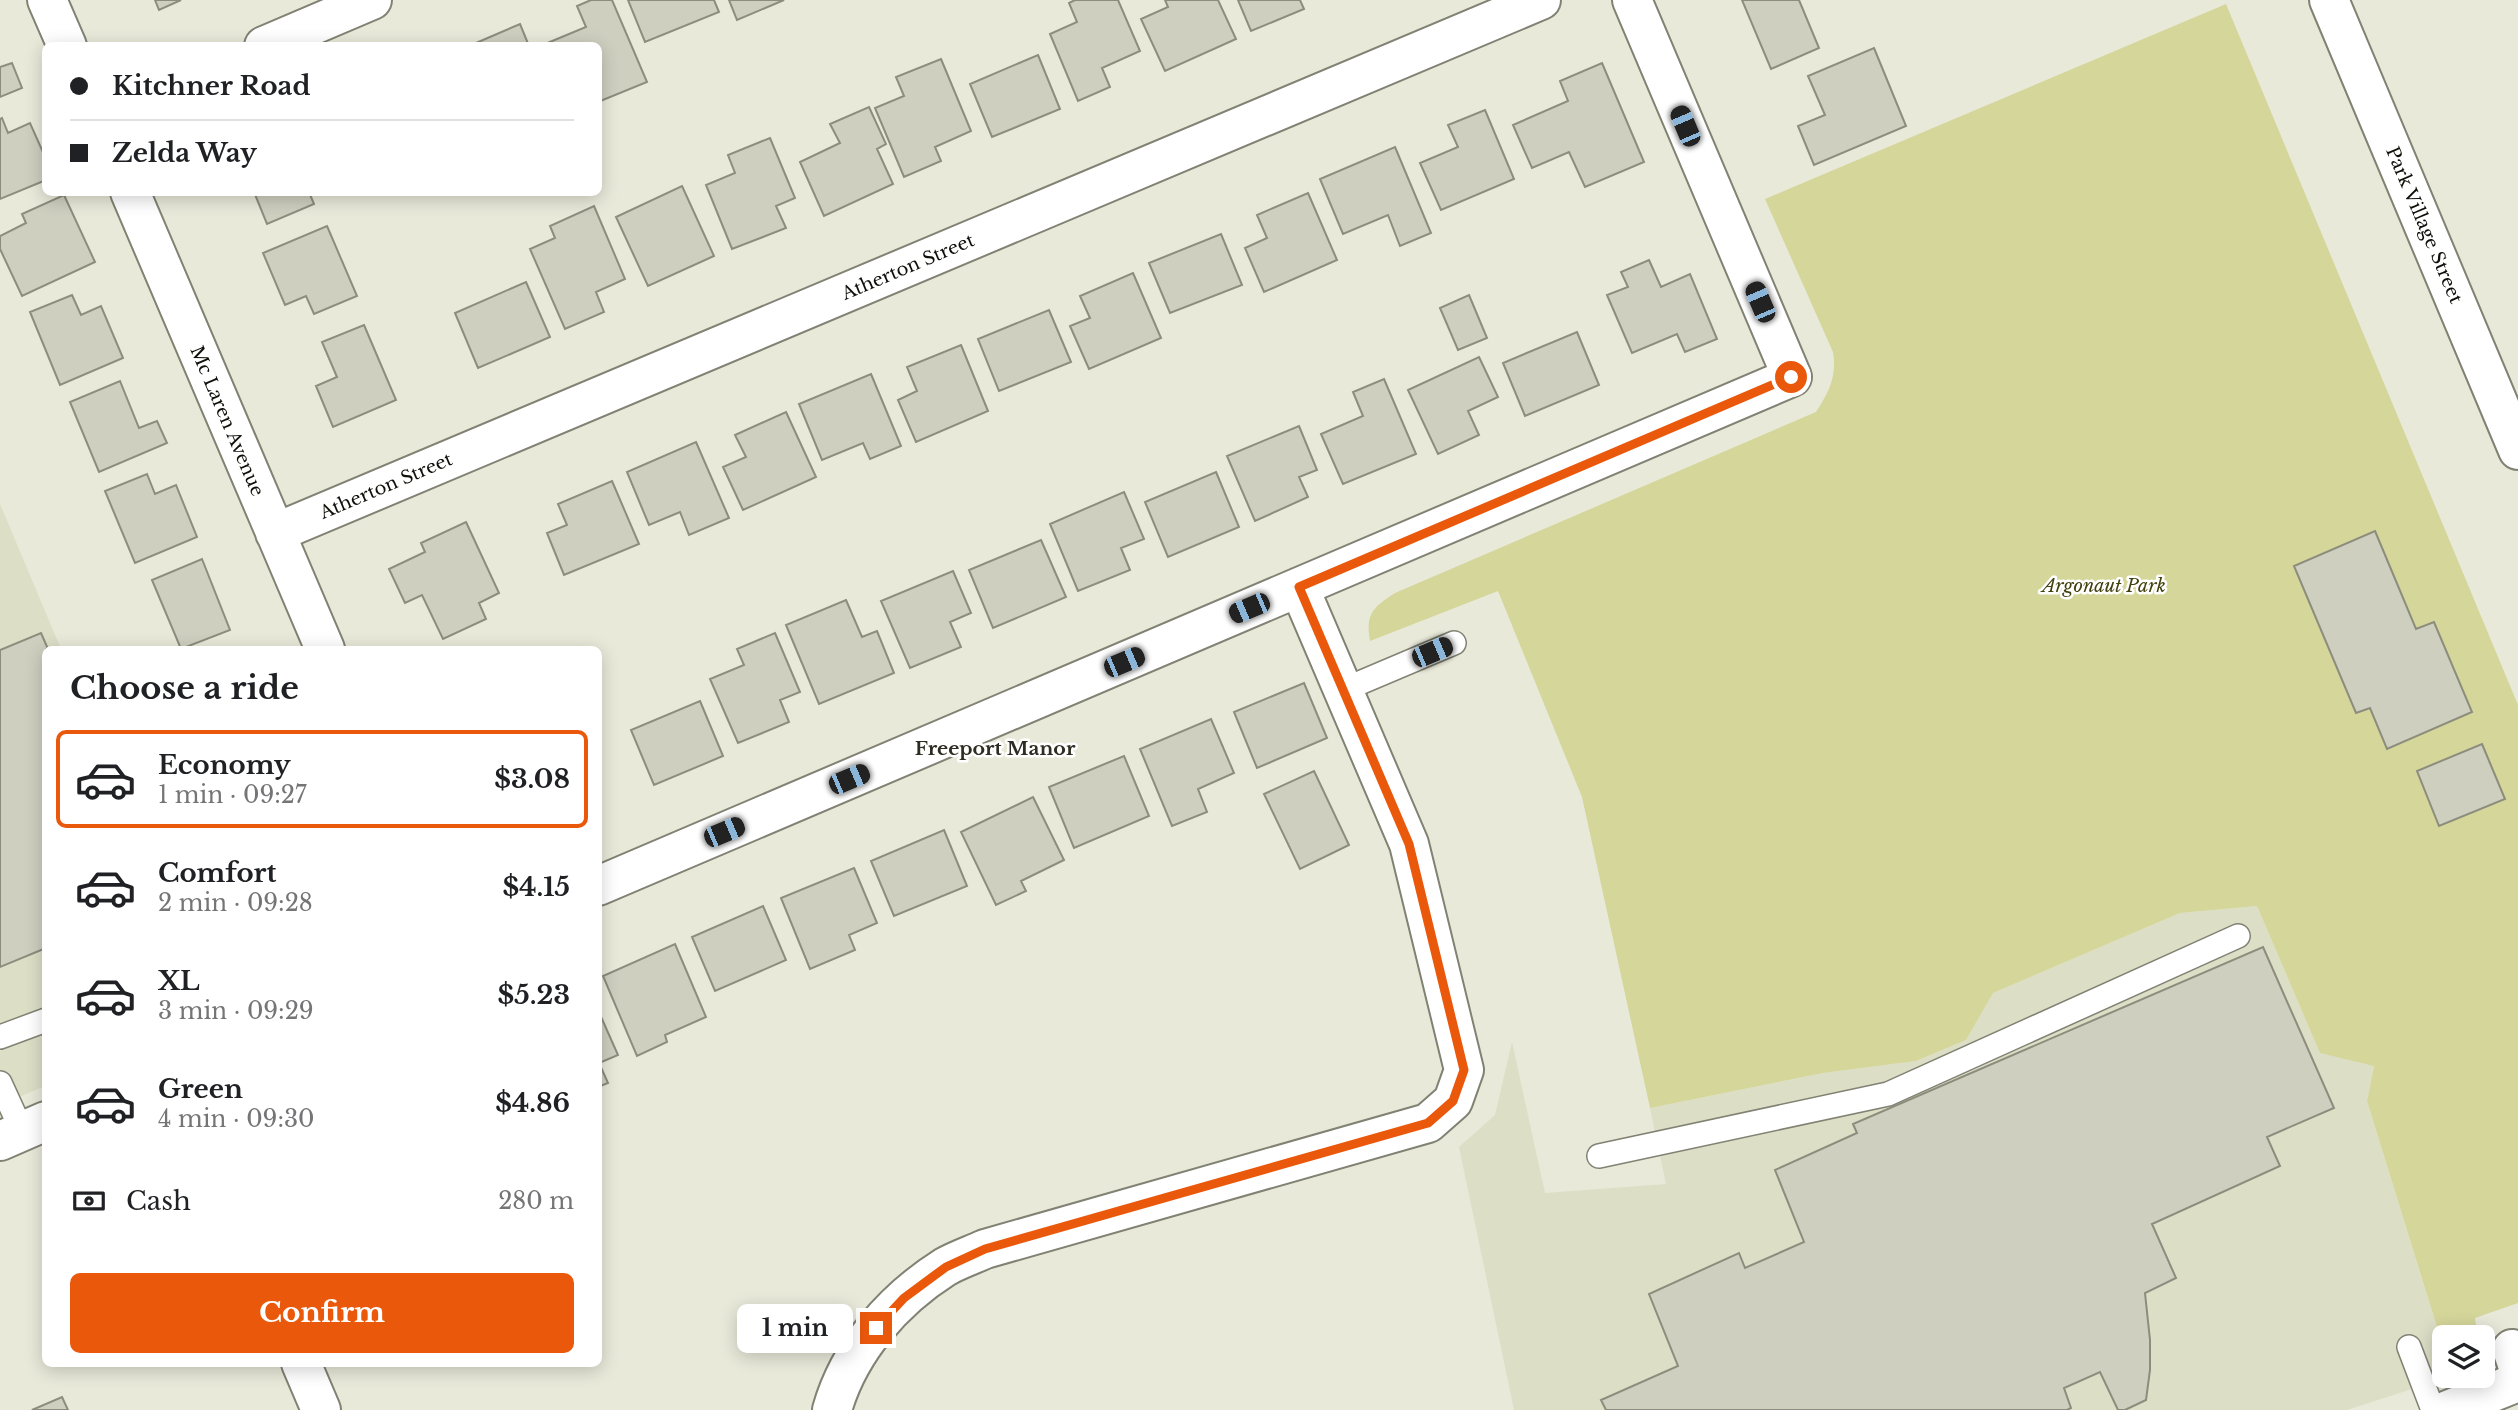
<!DOCTYPE html>
<html lang="en">
<head>
<meta charset="utf-8">
<style>
  body { margin:0; font-family:"Libre Baskerville",serif; background:#f6f6f6; color:#202124; height:100vh; display:flex; flex-direction:column; font-size:26px; white-space:nowrap }
  * { box-sizing:border-box; margin:0 }
  p { font-size:23px; color:#757577 }
  .icon { flex:none; width:38px; height:38px; fill:none; stroke:currentColor; stroke-width:2; stroke-linecap:round; stroke-linejoin:round }
  .map { position:relative; flex:1; overflow:hidden }
  .panel { position:absolute; left:42px; top:646px; width:560px; height:721px; display:flex; flex-direction:column; background:#fff; border-radius:10px; box-shadow:0 4px 18px #0003 }
  .panel>* { flex:none }
  .banner { position:absolute; left:42px; top:42px; width:560px; height:154px; border-radius:10px; box-shadow:0 4px 18px #0003; display:grid; align-content:center; height:154px; padding:0 28px; background:#fff }
  .buttons { position:absolute; left:2432px; top:1325px; display:grid; gap:14px }
  .buttons a { display:grid; place-items:center; width:63px; height:63px; border-radius:10px; background:#fff; box-shadow:0 4px 18px #0003; font-size:35px }
  .end { position:absolute; width:32px; height:32px; margin:-16px; border:9px solid #ea580c; background:#fff; box-shadow:0 0 0 4px #fff }
  .from { border-radius:50% }
  .bubble { position:absolute; height:49px; border-radius:10px; background:#fff; box-shadow:0 4px 18px #0003; font-size:23px; font-weight:700; line-height:49px; text-align:center }
  .car { position:absolute; width:21px; height:42px; margin:-21px -10px; border-radius:9px; box-shadow:0 0 5px 2px #0007; background:linear-gradient(#222 24%,#8ab4d8 0 40%,#222 0 76%,#8ab4d8 0 86%,#222 0) }
  .banner b { display:flex; align-items:center; gap:24px; height:66px; font-size:26px }
  .banner b+b { border-top:2px solid #e0e0e0 }
  .banner i { width:18px; height:18px; background:#202124 }
  ul { padding:0; list-style:none }
  li { display:flex; align-items:center; gap:21px; height:98px; margin:0 14px 10px; padding:0 14px; border:4px solid transparent; border-radius:10px }
  li div { flex:1 }
  li b { display:block; font-size:26px }
  li em { font-style:normal; font-weight:700 }
  li.on { border-color:#ea580c }
  li>.icon { width:63px; height:63px; stroke-width:1.5 }
  h2 { padding:0 28px; font-size:32px; line-height:84px }
  .pay { display:flex; align-items:center; gap:18px; height:77px; padding:0 28px; font-size:26px }
  .pay p { margin-inline-start:auto }
  .cta { display:flex; gap:14px; margin-top:auto; padding:14px 28px }
  .cta a { flex:1; height:80px; border-radius:10px; background:#ea580c; color:#fff; font-size:28px; font-weight:700; line-height:80px; text-align:center }
  .map>svg:first-child { display:block }
</style>
</head>
<body>
<div class="map">
<svg width="2518" height="1410" viewBox="0 0 2518 1410">
  <rect width="100%" height="100%" fill="#e8e9d9"/>
  <!-- built -->
  <path fill="#dddec6" d="M0 504 61 649H46L45 1086 0 1105Z
    M2257 906 2320 1053 2374 1065 2367 1101 2445 1354V1376H2452L2347 1410H1514L1459 1147 1495 1115 1512 1042 1545 1193 1666 1184 1650 1108 1823 1073 1916 1061 1966 1040 1993 993 2180 913Z"/>
  <!-- green -->
  <path fill="#d5d69a" d="M2226 4 2518 705V1303L2475 1318 2478 1337H2445V1353L2367 1101 2374 1066 2320 1053 2257 906 2180 913 1993 993 1966 1040 1916 1061 1823 1073 1650 1108 1582 797 1498 591 1370 641C1365 613 1374 607 1395 593L1816 412C1829 392 1837 377 1833 352L1765 199Z"/>
  <!-- building -->
  <path fill="#cecfbf" stroke="#8d8d7e" stroke-width="2" d="M155 0H181L159 10Z
    M591 0H612L647 82 598 102V46L545 44 586 27 577 6Z
    M628 0H714L719 12 645 42Z
    M729 0H784L737 20Z
    M1075 0H1118L1140 51 1102 68 1110 87 1078 101 1050 34 1077 22 1069 3Z
    M1165 0H1218L1236 39 1165 71 1141 19 1168 7Z
    M1238 0H1300L1304 9 1251 31Z
    M1742 0H1799L1819 48 1771 69Z
    M520 24 529 46H469Z
    M1874 48 1906 126 1814 165 1798 126 1825 115 1808 76Z
    M1038 55 1060 109 992 137 970 84Z
    M941 59 971 131 935 147 941 161 904 177 875 108 904 96 896 77Z
    M12 63 22 88 0 97V67Z
    M1602 63 1644 162 1585 187 1569 152 1532 168 1513 125 1568 101 1560 81Z
    M869 107 886 144 877 149 893 184 824 216 800 162 840 143 830 124Z
    M1485 110 1514 179 1441 210 1420 163 1458 147 1448 125Z
    M2 118 8 133 30 123 46 159V180L0 199V119Z
    M770 138 795 198 776 206 786 228 732 249 706 185 735 173 728 155Z
    M1395 147 1431 233 1400 246 1388 215 1343 234 1320 179Z
    M682 186 714 256 648 286 616 217Z
    M254 192H309L314 204 267 224Z
    M1308 193 1337 260 1264 292 1245 248 1267 238 1257 215Z
    M64 195 95 262 22 296 0 249V236L26 223 22 214Z
    M594 206 625 279 596 292 604 312 565 329 530 249 555 238 550 226Z
    M327 226 357 296 314 314 306 296 285 305 263 253Z
    M1221 234 1242 285 1170 313 1149 263Z
    M1649 260 1661 287 1690 274 1717 339 1685 352 1677 334 1632 353 1607 295 1628 287 1621 272Z
    M1133 273 1161 338 1089 369 1070 326 1090 318 1080 296Z
    M526 282 550 337 478 368 455 313Z
    M72 295 81 315 101 306 123 358 60 385 30 312Z
    M1469 295 1487 338 1458 350 1440 308Z
    M1049 310 1071 362 999 391 978 339Z
    M364 325 396 400 333 427 316 386 337 377 322 342Z
    M1577 332 1599 385 1525 416 1503 363Z
    M961 345 988 411 916 442 898 400 917 391 907 367Z
    M1479 357 1498 397 1468 411 1479 435 1438 454 1408 390Z
    M871 374 901 446 870 459 863 443 822 460 799 404Z
    M1384 379 1416 454 1343 484 1321 434 1363 416 1353 392Z
    M120 381 139 428 157 421 167 443 99 472 70 402Z
    M786 412 816 477 743 510 723 467 746 457 735 435Z
    M1299 426 1317 470 1299 477 1308 497 1255 521 1227 456Z
    M696 442 729 518 689 535 680 512 649 525 627 472Z
    M1216 472 1239 527 1168 557 1145 502Z
    M147 474 155 494 176 485 197 537 135 563 105 491Z
    M612 481 639 544 564 575 547 533 567 525 558 504Z
    M1124 492 1144 539 1121 548 1130 570 1078 591 1050 524Z
    M466 522 499 593 479 603 486 619 443 639 422 595 405 603 389 569 425 552 421 543Z
    M2375 531 2416 629 2434 622 2472 712 2387 749 2370 708 2356 713 2294 566Z
    M1041 540 1066 597 993 628 969 570Z
    M202 559 230 630 181 649 152 580Z
    M953 571 971 613 950 622 961 647 910 668 881 601Z
    M846 600 862 637 877 631 894 673 819 704 786 625Z
    M41 633 48 649H46V948L0 967V650Z
    M775 633 800 692 780 700 789 722 738 743 710 679 744 665 737 649Z
    M1304 683 1327 738 1257 768 1234 712Z
    M700 701 723 756 654 785 631 730Z
    M1211 719 1234 773 1198 789 1207 812 1172 826 1140 749Z
    M2482 744 2505 799 2439 826 2417 771Z
    M1124 756 1149 816 1074 848 1049 787Z
    M1314 771 1349 845 1300 869 1264 794Z
    M1033 797 1064 860 1021 881 1026 891 996 905 961 832Z
    M944 830 967 886 894 916 871 861Z
    M854 868 877 923 849 935 855 950 810 969 781 898Z
    M763 906 786 960 715 991 692 937Z
    M675 944 706 1017 665 1035 667 1042 637 1056 603 976Z
    M2263 947 2334 1108 2267 1137 2280 1166 2152 1224 2176 1278 2145 1293 2150 1340V1370L2146 1400 2125 1410H2118L2100 1372 2064 1388 2071 1408 2067 1410H1606L1601 1400 1678 1366 1649 1294 1739 1253 1745 1268 1804 1242 1775 1170 1857 1133 1853 1124Z
    M598 1010 618 1055 599 1063 608 1083 598 1087Z
    M62 1397 68 1410H32Z"/>
  <g fill="none" stroke-linecap="round" stroke-linejoin="round">
    <defs>
      <path id="service" d="M1343 690 1454 643
        M0 1037 46 1020
        M0 1083 22 1131
        M1599 1156 1888 1094 2238 936
        M2409 1347 2433 1410"/>
      <path id="minor" d="M47 0 67 46
        M2329 0 2518 450
        M264 46 372 0
        M130 192 325 649
        M275 533 1541 0
        M598 886 1792 377 1632 0
        M0 1141 46 1121
        M2512 1349 2518 1367
        M301 1363 321 1410
        M832 1410C849 1350 893 1300 945 1267 957 1260 972 1255 985 1249L1428 1123 1453 1101 1464 1070 1409 844 1299 587
        M2448 1410 2518 1382"/>
    </defs>
    <!-- service casing -->
    <use href="#service" stroke="#818273" stroke-width="26"/>
    <!-- minor casing -->
    <use href="#minor" stroke="#818273" stroke-width="42"/>
    <!-- service -->
    <use href="#service" stroke="#fff" stroke-width="23"/>
    <!-- minor -->
    <use href="#minor" stroke="#fff" stroke-width="38"/>
  </g>
  <g fill="none" stroke-linecap="round" stroke-linejoin="round">
    <!-- route -->
    <path stroke="#ea580c" stroke-width="9" d="M876 1328 904 1298 946 1267 985 1249 1428 1123 1453 1101 1464 1070 1409 844 1299 587 1791 377"/>
  </g>
  <g text-anchor="middle" stroke-width="5" stroke-linejoin="round" paint-order="stroke">
    <!-- street labels -->
    <g font-size="18" fill="#10100a" stroke="#fff">
      <text transform="translate(2424 225) rotate(67)" y="6">Park Village Street</text>
      <text transform="translate(908 267) rotate(-23)" y="6">Atherton Street</text>
      <text transform="translate(227 421) rotate(67)" y="6">Mc Laren Avenue</text>
      <text transform="translate(386 486) rotate(-23)" y="6">Atherton Street</text>
    </g>
    <!-- park labels -->
    <g font-size="18" font-style="italic" fill="#41400d" stroke="#fff">
      <text x="2104" y="592">Argonaut Park</text>
    </g>
    <!-- neighbourhood labels -->
    <g font-size="19" font-weight="bold" fill="#2d2d21" stroke="#fff">
      <text x="995" y="755">Freeport Manor</text>
    </g>
  </g>
</svg>
<div class="buttons">
<a><svg class="icon" aria-label="layers" viewBox="0 0 24 24"><path d="M12 4l9 5-9 5-9-5zM3 14l9 5 9-5"/></svg></a>
</div>
<i class="end from" style="left:1791px;top:377px"></i>
<i class="end" style="left:876px;top:1328px"></i>
<div class="bubble" style="left:737px;top:1304px;width:116px">1 min</div>
<i class="car" style="left:1685px;top:126px;rotate:337deg"></i>
<i class="car" style="left:1760px;top:302px;rotate:337deg"></i>
<i class="car" style="left:1249px;top:608px;rotate:247deg"></i>
<i class="car" style="left:1432px;top:652px;rotate:67deg"></i>
<i class="car" style="left:1124px;top:662px;rotate:67deg"></i>
<i class="car" style="left:849px;top:779px;rotate:67deg"></i>
<i class="car" style="left:724px;top:832px;rotate:67deg"></i>
<div class="banner">
<b><i class="from"></i>Kitchner Road</b>
<b><i></i>Zelda Way</b>
</div>
<section class="panel">
<h2>Choose a ride</h2>
<ul>
<li class="on"><svg class="icon" aria-label="car" viewBox="0 0 24 24"><path d="M5 17H2v-5l4-1 3-4h7l3 4 3 1v5h-3M9 17h6M6 11h13"/><circle cx="7" cy="17" r="2"/><circle cx="17" cy="17" r="2"/></svg><div><b>Economy</b><p>1 min · 09:27</p></div><em>$3.08</em></li>
<li><svg class="icon" aria-label="car" viewBox="0 0 24 24"><path d="M5 17H2v-5l4-1 3-4h7l3 4 3 1v5h-3M9 17h6M6 11h13"/><circle cx="7" cy="17" r="2"/><circle cx="17" cy="17" r="2"/></svg><div><b>Comfort</b><p>2 min · 09:28</p></div><em>$4.15</em></li>
<li><svg class="icon" aria-label="car" viewBox="0 0 24 24"><path d="M5 17H2v-5l4-1 3-4h7l3 4 3 1v5h-3M9 17h6M6 11h13"/><circle cx="7" cy="17" r="2"/><circle cx="17" cy="17" r="2"/></svg><div><b>XL</b><p>3 min · 09:29</p></div><em>$5.23</em></li>
<li><svg class="icon" aria-label="car" viewBox="0 0 24 24"><path d="M5 17H2v-5l4-1 3-4h7l3 4 3 1v5h-3M9 17h6M6 11h13"/><circle cx="7" cy="17" r="2"/><circle cx="17" cy="17" r="2"/></svg><div><b>Green</b><p>4 min · 09:30</p></div><em>$4.86</em></li>
</ul>
<div class="pay"><svg class="icon" aria-label="cash" viewBox="0 0 24 24"><path d="M3 7h18v10H3z"/><circle cx="12" cy="12" r="2"/></svg>Cash<p>280 m</p></div>
<div class="cta"><a>Confirm</a></div>
</section>
</div>
</body>
</html>
